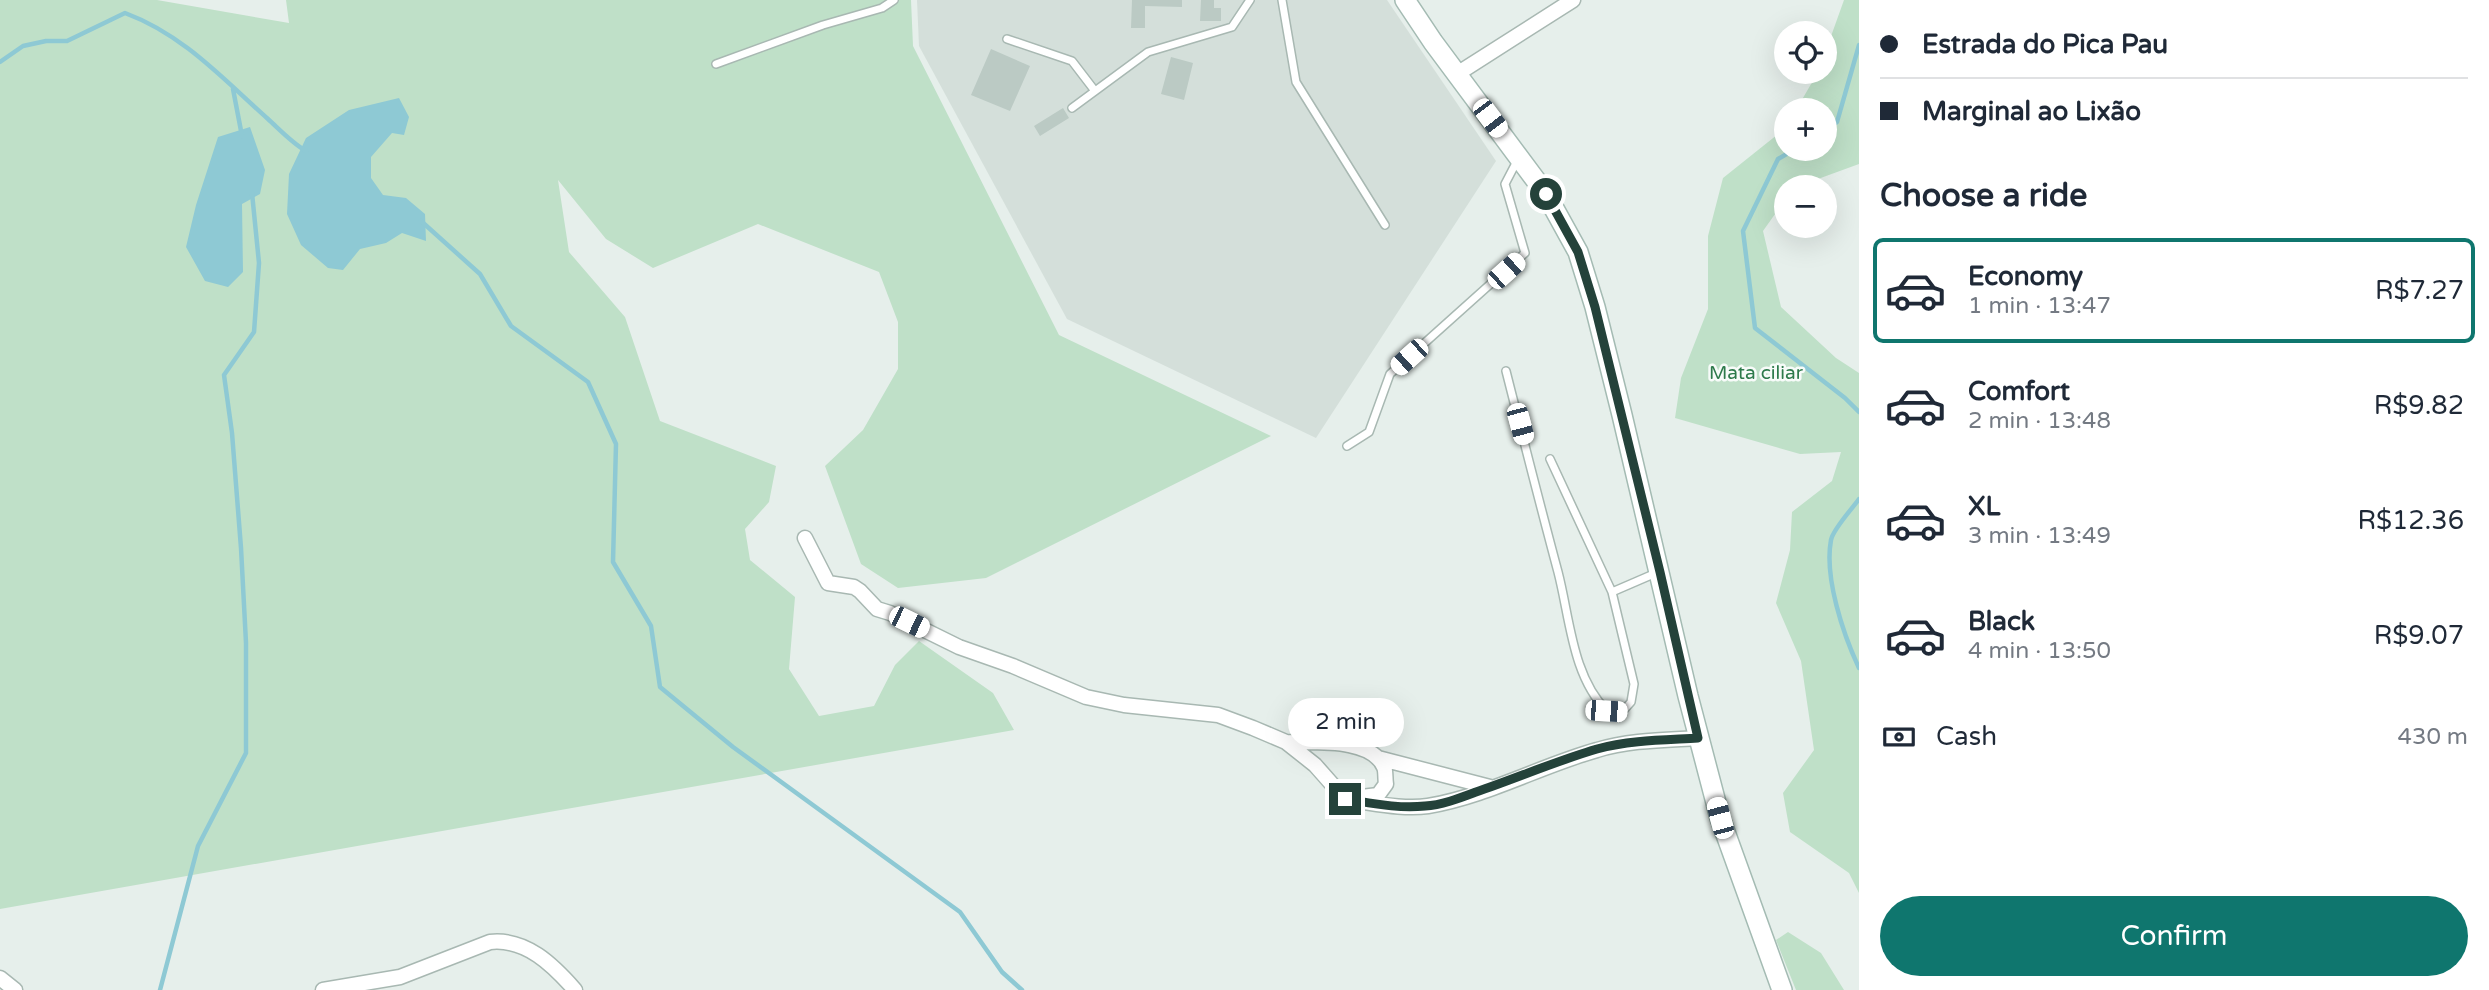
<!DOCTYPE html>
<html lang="en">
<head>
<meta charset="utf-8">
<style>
  body { margin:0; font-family:"Varela Round",sans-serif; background:#f6f6f7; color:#1f2937; height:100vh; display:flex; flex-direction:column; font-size:26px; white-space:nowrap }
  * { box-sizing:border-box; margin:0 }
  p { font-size:23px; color:#747a83 }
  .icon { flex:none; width:38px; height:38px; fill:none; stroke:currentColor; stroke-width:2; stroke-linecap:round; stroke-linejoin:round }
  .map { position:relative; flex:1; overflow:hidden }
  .panel { display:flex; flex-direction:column; background:#fff; width:630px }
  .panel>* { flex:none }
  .top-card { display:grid; align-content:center; height:154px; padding:0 21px; background:#fff }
  .controls { position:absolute; left:1774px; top:21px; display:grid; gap:14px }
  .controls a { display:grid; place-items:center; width:63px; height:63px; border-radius:50%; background:#fff; box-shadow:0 7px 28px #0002; font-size:35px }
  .end { position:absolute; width:32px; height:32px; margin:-16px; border:9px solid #24423a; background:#fff; box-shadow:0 0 0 4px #fff }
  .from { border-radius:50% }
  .bubble { position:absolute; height:49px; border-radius:24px; background:#fff; box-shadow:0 7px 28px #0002; font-size:23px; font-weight:600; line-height:49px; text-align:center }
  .car { position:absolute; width:21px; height:42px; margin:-21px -10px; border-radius:9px; box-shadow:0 0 5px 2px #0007; background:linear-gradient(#fff 24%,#345 0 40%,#fff 0 76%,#345 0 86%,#fff 0) }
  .top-card b { display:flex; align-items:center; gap:24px; height:66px; font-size:26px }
  .top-card b+b { border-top:2px solid #e0e1e3 }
  .top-card i { width:18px; height:18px; background:#1f2937 }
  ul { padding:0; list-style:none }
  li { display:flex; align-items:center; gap:21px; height:105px; margin:0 14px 10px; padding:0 7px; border:4px solid transparent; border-radius:10px }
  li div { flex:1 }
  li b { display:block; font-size:26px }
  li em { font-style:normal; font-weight:600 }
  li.on { border-color:#0f766e }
  li>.icon { width:63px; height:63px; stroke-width:1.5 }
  h2 { padding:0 21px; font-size:32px; line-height:84px }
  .pay { display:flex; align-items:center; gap:18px; height:77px; padding:0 21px; font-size:26px }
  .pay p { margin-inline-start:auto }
  .action { display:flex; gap:14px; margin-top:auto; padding:14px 21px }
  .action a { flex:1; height:80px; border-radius:42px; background:#0f766e; color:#fff; font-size:28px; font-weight:600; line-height:80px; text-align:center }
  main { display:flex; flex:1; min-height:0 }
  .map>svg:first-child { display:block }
</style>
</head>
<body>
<main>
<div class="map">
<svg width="1859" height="990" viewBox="0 0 1859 990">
  <rect width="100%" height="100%" fill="#e6efeb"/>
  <!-- built -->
  <path fill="#d4dfda" d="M917 0H1387L1496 161 1316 438 1067 319 919 46Z"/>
  <!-- green -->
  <path fill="#bfe0c8" d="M0 0H157L289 23 286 0H911L913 46 1059 335 1271 436 986 578 898 588 861 564 825 466 863 430 898 369V322L879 272 758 224 653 268 606 239 558 180 569 252 625 317 660 421 776 466 769 502 745 529 750 560 795 597 789 669 819 716 874 706 895 665 919 641 993 693 1014 730 0 909Z
    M1844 0H1859V164L1796 187H1787V197L1763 231 1781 307 1836 358 1859 373V893L1849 873 1790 832 1783 793 1814 750 1801 661 1776 603 1790 550 1792 512 1832 481 1841 452 1800 454 1675 418 1681 378 1708 309V236L1723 178 1787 127V149H1825V110H1796L1818 72H1825V53Z
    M1788 932 1821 953 1844 990H1796L1776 940Z"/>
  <!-- water -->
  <path fill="#8ec9d4" d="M399 98 409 117 404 135 392 133 371 157V178L383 195 406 198 425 214 426 241 402 233 386 243 360 249 343 270 328 268 301 245 287 214 289 174 306 138 349 110Z
    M250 127 265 170 260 194 242 204 243 272 228 287 205 281 186 247 196 205 218 137Z"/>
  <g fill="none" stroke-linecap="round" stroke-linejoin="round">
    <!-- stream -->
    <path stroke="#8ec9d4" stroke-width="4.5" d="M0 62 23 46 46 41H67L125 13C184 35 223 79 268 119 280 130 292 143 306 151
      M233 89 242 136
      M1825 129 1837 122 1859 45
      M1795 149 1778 159 1743 231 1755 328 1845 398 1859 412
      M421 221 480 274 511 326 588 382 616 444 613 562 651 626 660 687 733 747 960 912 1002 972 1022 990
      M1859 499C1852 509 1833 529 1831 540 1824 577 1843 634 1859 668
      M160 990 198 846 246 753V643L241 548 232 433 224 375 254 332 259 263 252 193"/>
  </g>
  <!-- building -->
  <path fill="#bbcac4" d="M1132 0H1182V7L1145 6V28H1131Z
    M1201 0H1214V8H1221V21H1200Z
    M991 49 1030 66 1010 111 971 95Z
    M1171 57 1193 63 1184 100 1161 94Z
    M1063 108 1069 118 1040 136 1034 126Z"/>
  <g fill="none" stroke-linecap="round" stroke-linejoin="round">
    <defs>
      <path id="lane" d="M1282 0 1296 82 1385 225
        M1007 39 1072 61 1095 91
        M716 64 823 25 882 8 894 0
        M1072 108 1148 52 1232 27 1250 0
        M1506 371C1523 438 1540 505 1558 572 1570 618 1572 676 1607 711L1622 712 1631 702 1634 684 1612 592 1656 573
        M1347 446 1369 432 1390 374 1525 253 1505 184 1517 161
        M1550 459 1612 592"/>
      <path id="street" d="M1457 74 1573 0
        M805 538 828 583 854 587 860 591 877 609 890 613 959 647 1013 666 1086 697 1124 705 1218 715 1253 728 1286 742 1315 765 1345 799 1378 795 1386 784C1385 779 1386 771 1384 767 1371 737 1313 743 1286 742
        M1378 758 1490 787
        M1364 802C1384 805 1408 809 1428 806 1487 796 1540 766 1597 750 1629 740 1665 740 1698 738
        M0 978 15 990
        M323 990 400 977 490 942C526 938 553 965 575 990"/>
      <path id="secondary" d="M1405 0 1433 42 1546 194 1578 252 1595 307 1622 415 1688 696 1720 818 1782 990"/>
    </defs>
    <!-- lane casing -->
    <use href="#lane" stroke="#a8b8b2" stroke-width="10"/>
    <!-- street casing -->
    <use href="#street" stroke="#a8b8b2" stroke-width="17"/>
    <!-- secondary casing -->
    <use href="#secondary" stroke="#a4bbb3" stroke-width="22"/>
    <!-- lane -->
    <use href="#lane" stroke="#fff" stroke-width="7"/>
    <!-- street -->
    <use href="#street" stroke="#fff" stroke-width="14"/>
    <!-- secondary -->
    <use href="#secondary" stroke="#fff" stroke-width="19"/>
  </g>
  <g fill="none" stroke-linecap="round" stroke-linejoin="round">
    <!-- route -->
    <path stroke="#24423a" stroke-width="9" d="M1345 799C1371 803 1398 809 1425 806 1442 805 1460 798 1476 792 1517 778 1556 761 1597 749 1630 740 1665 740 1698 738L1660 572 1595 307 1578 252 1546 194"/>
  </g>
  <g text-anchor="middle" stroke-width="5" stroke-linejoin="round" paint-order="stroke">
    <!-- park labels -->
    <g font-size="19" fill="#2d7a4b" stroke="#f7fbf9">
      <text x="1756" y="379">Mata ciliar</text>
    </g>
  </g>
</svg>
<div class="controls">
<a><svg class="icon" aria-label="locate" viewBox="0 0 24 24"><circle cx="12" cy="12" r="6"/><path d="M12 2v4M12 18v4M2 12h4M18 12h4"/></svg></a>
<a>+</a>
<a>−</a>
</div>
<i class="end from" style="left:1546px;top:194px"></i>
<i class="end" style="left:1345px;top:799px"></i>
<div class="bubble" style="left:1288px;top:698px;width:116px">2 min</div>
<i class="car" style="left:1490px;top:118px;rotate:143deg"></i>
<i class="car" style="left:1506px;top:271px;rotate:48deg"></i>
<i class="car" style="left:1409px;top:357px;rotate:228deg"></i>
<i class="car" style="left:1520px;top:424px;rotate:165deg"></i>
<i class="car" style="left:909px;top:622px;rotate:116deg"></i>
<i class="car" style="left:1606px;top:711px;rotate:93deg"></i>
<i class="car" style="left:1720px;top:818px;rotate:345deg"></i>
</div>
<section class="panel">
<div class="top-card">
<b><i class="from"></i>Estrada do Pica Pau</b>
<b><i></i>Marginal ao Lixão</b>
</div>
<h2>Choose a ride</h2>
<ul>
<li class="on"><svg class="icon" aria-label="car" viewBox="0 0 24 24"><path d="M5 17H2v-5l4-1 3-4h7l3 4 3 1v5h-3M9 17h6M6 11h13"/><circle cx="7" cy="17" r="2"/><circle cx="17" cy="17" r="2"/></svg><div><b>Economy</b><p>1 min · 13:47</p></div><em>R$7.27</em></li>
<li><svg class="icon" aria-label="car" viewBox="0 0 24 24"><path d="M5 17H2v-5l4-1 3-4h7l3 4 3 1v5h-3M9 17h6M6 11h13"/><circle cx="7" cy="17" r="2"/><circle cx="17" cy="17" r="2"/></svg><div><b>Comfort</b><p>2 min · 13:48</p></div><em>R$9.82</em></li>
<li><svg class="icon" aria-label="car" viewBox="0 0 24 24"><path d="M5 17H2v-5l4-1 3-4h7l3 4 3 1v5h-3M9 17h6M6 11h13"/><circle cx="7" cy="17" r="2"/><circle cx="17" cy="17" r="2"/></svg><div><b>XL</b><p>3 min · 13:49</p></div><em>R$12.36</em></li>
<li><svg class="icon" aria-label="car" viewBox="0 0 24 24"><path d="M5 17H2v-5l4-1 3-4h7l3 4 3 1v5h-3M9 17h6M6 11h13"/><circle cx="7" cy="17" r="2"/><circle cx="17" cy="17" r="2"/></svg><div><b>Black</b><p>4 min · 13:50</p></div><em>R$9.07</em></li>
</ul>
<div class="pay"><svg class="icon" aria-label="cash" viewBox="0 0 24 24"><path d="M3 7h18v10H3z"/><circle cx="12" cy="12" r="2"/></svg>Cash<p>430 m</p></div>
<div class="action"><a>Confirm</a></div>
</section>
</main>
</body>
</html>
